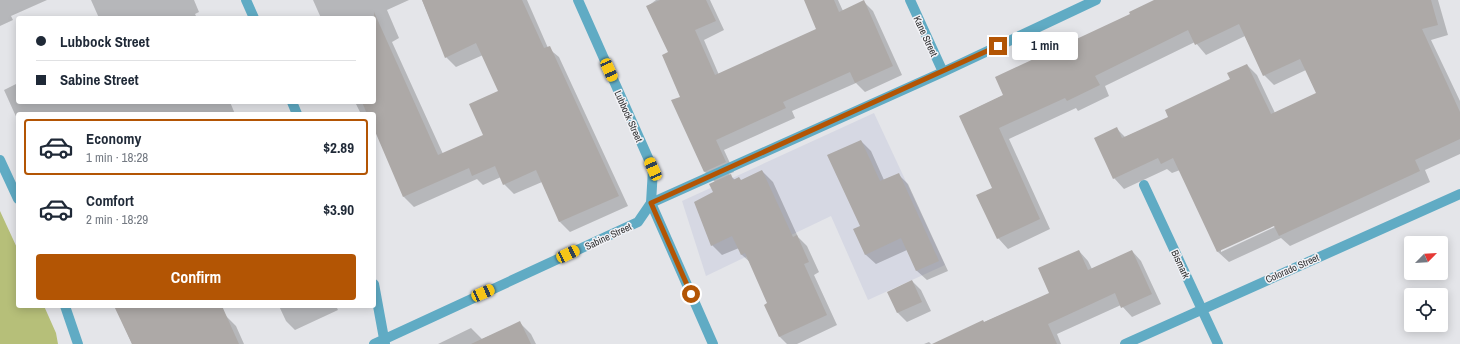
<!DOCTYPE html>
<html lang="en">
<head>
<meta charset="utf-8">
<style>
  body { margin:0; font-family:"Archivo Narrow",sans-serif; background:#f6f6f7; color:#1f2937; height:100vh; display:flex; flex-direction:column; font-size:15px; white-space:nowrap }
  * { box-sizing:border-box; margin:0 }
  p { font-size:13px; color:#747a83 }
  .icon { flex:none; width:22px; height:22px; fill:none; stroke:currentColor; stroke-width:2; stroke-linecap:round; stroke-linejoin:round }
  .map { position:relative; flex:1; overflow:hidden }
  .side { position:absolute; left:16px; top:112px; width:360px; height:196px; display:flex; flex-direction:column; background:#fff; border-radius:4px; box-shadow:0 2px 10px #0003 }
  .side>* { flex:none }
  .top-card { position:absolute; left:16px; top:16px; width:360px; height:88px; border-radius:4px; box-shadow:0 2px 10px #0003; display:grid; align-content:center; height:88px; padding:0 20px; background:#fff }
  .needle { width:26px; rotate:66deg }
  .fabs { position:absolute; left:1404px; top:236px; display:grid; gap:8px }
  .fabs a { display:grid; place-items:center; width:44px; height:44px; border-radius:4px; background:#fff; box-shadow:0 2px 10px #0003; font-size:20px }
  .end { position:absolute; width:18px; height:18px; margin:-9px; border:5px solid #b35504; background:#fff; box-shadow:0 0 0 2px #fff }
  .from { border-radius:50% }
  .bubble { position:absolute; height:28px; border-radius:4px; background:#fff; box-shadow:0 2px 10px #0003; font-size:13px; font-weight:700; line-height:28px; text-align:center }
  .car { position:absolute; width:12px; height:24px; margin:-12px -6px; border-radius:5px; box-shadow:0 0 3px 1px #0007; background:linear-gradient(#f5c518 24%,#345 0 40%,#f5c518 0 76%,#345 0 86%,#f5c518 0) }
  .top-card b { display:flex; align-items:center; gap:14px; height:38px; font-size:15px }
  .top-card b+b { border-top:1px solid #e0e1e3 }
  .top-card i { width:10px; height:10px; background:#1f2937 }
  ul { padding:7px 0 0; list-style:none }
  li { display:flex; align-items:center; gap:12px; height:56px; margin:0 8px 6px; padding:0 12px; border:2px solid transparent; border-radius:4px }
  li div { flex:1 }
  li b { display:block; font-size:15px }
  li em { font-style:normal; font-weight:700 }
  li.on { border-color:#b35504 }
  li>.icon { width:36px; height:36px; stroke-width:1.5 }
  .primary-button { display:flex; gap:8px; margin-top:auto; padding:8px 20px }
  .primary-button a { flex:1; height:46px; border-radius:4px; background:#b35504; color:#fff; font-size:16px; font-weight:700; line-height:46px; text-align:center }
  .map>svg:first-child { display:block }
</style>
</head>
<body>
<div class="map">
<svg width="1460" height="344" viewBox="0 0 1460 344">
  <rect width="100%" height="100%" fill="#e4e5e9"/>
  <!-- built -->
  <path fill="#d6d8e3" d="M874 113 945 265 868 300 831 216 706 276 682 201Z"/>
  <!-- green -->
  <path fill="#b6bf79" d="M0 211 18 250V306H44L56 333 58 344H0Z"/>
  <!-- shadow -->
  <path fill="#0003" fill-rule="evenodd" d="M0 0H47L11 16 13 20 0 26Z
    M91 0H194L199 12 195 14 197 18H99Z
    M313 0H409L387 10 399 38 392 42 443 154 484 136 499 91 483 55 456 67 446 57 422 0H527L548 48 559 57 628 206 570 232 560 222 542 182 514 194 504 184 501 177 483 185 477 179 414 207 404 197 374 127V114H361L355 102H374V18H321Z
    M656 0H710L724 30 704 40 719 75 818 29 805 0H838L843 11 864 2 873 11 902 75 865 92 856 83 792 111 795 118 724 150 734 172 729 174 735 180 742 181 762 171 773 182 798 237 807 246 819 272 814 275 837 325 797 344H787L780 337 765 305 768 304 751 263 742 255 739 248 722 255 712 245 715 182 705 172 669 53 648 6Z
    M1157 0H1438L1448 35 1431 40 1460 101V154L1425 170 1430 182 1290 246 1281 238 1229 262 1218 252 1180 170 1172 173 1167 169 1124 189 1114 178 1117 129 1125 137 1169 118 1232 80 1247 65 1257 75 1275 113 1317 94 1306 70 1274 85 1264 75 1245 36 1206 55 1195 42 1105 86 1109 96 1078 111 1076 108 1009 139 1050 229 1008 249 998 238 993 188 960 116 1004 95 1131 14ZM1278 223 1279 225 1221 252V249Z
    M18 83V102H230L235 114H18V121L4 90Z
    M861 141 871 151 884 180 898 174 908 184 948 271 927 280 917 271 907 250 876 264 866 255 855 230 862 226Z
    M1079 251 1088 261 1092 269 1132 251 1141 261 1161 304 1132 317 1121 305 1057 334 1061 344H934L1051 293Z
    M912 281 921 290 931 311 907 322 898 313 889 292Z
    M112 306H211L225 315 236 326 244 344H132L116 308Z
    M279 306H336L338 310 295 330 286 321Z
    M520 323 531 334 536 344H438L471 328 482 339Z
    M929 342 931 344H924Z"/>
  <!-- building -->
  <path fill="#ada9a7" d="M422 0H522L544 48 550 46 619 196 559 222 536 170 503 185 495 166 472 176 469 168 403 197 374 129V114H367L362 102H374V12L438 155 483 135 469 104 498 91 476 43 445 58Z
    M660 0H706L716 21 695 30 715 75 816 29 804 0H834L839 12 864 0 893 66 855 83 850 72 783 102 786 108 716 140 726 162 704 172 671 100 680 97 662 55 668 52 646 6Z
    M1154 0H1431L1438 25 1422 29 1460 112V139L1415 160 1420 171 1279 236 1274 226 1217 252 1173 158 1161 164 1158 158 1113 179 1094 138 1117 127 1122 138 1168 117 1165 110 1230 79 1227 73 1247 64 1271 114 1316 93 1300 59 1263 76 1239 24 1195 45 1188 30 1095 76 1100 85 1067 101 1065 98 999 128 1040 219 997 239 976 195 992 188 959 116 1003 95 995 77 1130 14 1129 12Z
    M861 140 880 181 899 173 939 261 916 271 901 238 865 255 853 229 860 226 827 155Z
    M762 170 793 237 797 235 809 262 804 264 827 315 779 337 764 305 767 303 745 253 741 255 732 236 711 246 694 202 713 192 709 184 731 174 733 180 739 177 741 180Z
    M1079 250 1088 270 1132 250 1152 294 1121 308 1115 293 1048 324 1057 344H932L983 320 984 322 1049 293 1038 268Z
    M912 280 922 302 897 313 887 292Z
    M114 306H222L239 344H132Z
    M520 321 531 344H471Z"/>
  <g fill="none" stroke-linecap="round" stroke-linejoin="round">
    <!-- minor -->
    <path stroke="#60abc4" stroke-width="10" d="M246 0 254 18
      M910 0 943 72
      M292 102 297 114
      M1144 185 1218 344
      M374 284 385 344
      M374 344 638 222 651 203 943 72 1096 0
      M1125 344 1460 194"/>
    <!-- tertiary -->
    <path stroke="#60abc4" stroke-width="10" d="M578 0 653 169 651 203 713 344
      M0 160 18 199
      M65 306 78 344"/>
  </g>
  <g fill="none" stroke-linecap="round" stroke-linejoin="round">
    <!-- route -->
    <path stroke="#b35504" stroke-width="5" d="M691 294 651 203 998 46"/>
  </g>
  <g text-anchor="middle" stroke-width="3" stroke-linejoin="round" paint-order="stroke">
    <!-- street labels -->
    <g font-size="10" fill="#323334" stroke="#f2f2f6">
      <text transform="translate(926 36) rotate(65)" y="4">Kane Street</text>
      <text transform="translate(629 116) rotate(66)" y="4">Lubbock Street</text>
      <text transform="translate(608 236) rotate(-25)" y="4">Sabine Street</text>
      <text transform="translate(1181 264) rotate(65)" y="4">Bismark</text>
      <text transform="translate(1292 268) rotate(-24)" y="4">Colorado Street</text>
    </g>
  </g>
</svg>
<div class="fabs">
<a><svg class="needle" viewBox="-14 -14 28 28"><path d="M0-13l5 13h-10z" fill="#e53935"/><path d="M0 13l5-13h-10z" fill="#747a83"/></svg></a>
<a><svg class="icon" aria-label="locate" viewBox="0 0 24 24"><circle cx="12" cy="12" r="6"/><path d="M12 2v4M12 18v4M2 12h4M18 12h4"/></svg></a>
</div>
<i class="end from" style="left:691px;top:294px"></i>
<i class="end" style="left:998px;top:46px"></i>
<div class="bubble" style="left:1012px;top:32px;width:66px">1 min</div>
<i class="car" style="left:609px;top:70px;rotate:156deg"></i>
<i class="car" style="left:653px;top:169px;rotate:336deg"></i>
<i class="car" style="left:568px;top:254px;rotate:65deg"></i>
<i class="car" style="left:483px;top:293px;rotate:66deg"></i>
<div class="top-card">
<b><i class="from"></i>Lubbock Street</b>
<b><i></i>Sabine Street</b>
</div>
<section class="side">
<ul>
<li class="on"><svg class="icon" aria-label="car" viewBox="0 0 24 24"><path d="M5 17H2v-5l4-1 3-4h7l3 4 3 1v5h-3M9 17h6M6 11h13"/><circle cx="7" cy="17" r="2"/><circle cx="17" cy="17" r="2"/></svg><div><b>Economy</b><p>1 min · 18:28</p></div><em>$2.89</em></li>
<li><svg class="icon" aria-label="car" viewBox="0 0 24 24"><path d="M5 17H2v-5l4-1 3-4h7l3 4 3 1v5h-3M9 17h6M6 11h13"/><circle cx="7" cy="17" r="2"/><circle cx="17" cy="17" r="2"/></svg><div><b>Comfort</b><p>2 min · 18:29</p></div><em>$3.90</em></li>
</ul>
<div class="primary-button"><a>Confirm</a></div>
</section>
</div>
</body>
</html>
